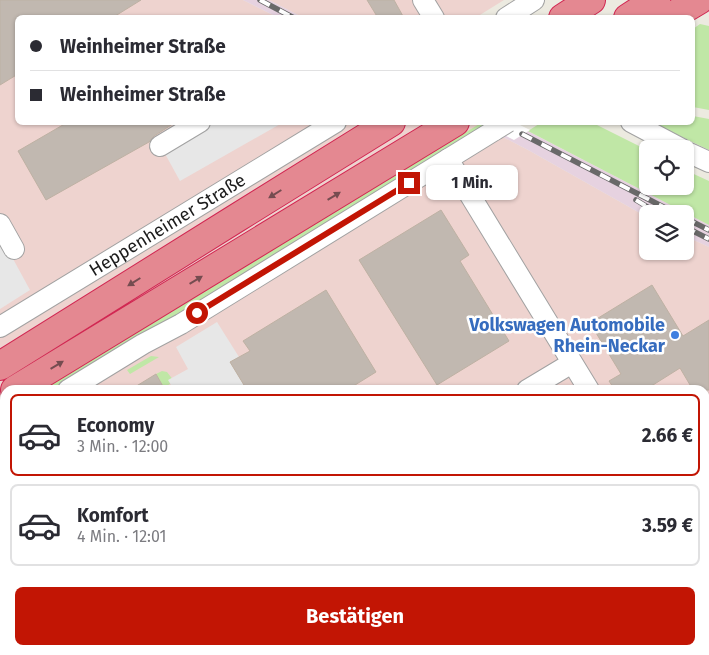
<!DOCTYPE html>
<html lang="de">
<head>
<meta charset="utf-8">
<style>
  body { margin:0; font-family:"Fira Sans",sans-serif; background:#f7f7f7; color:#2b2b33; height:100vh; display:flex; flex-direction:column; font-size:19px; white-space:nowrap }
  * { box-sizing:border-box; margin:0 }
  p { font-size:16px; color:#7c7c81 }
  .icon { flex:none; width:28px; height:28px; fill:none; stroke:currentColor; stroke-width:2; stroke-linecap:round; stroke-linejoin:round }
  .map { position:relative; flex:1; overflow:hidden }
  .sheet { position:absolute; left:0px; top:385px; width:710px; height:270px; display:flex; flex-direction:column; background:#fff; border-radius:15px 15px 0 0; box-shadow:0 1px 4px #0004 }
  .sheet>* { flex:none }
  .banner { position:absolute; left:15px; top:15px; width:680px; height:110px; border-radius:8px; box-shadow:0 1px 4px #0004; display:grid; align-content:center; height:110px; padding:0 15px; background:#fff }
  .buttons { position:absolute; left:639px; top:140px; display:grid; gap:10px }
  .buttons a { display:grid; place-items:center; width:55px; height:55px; border-radius:8px; background:#fff; box-shadow:0 1px 4px #0004; font-size:25px }
  .end { position:absolute; width:22px; height:22px; margin:-11px; border:6px solid #c21504; background:#fff; box-shadow:0 0 0 2px #fff }
  .from { border-radius:50% }
  .bubble { position:absolute; height:35px; border-radius:8px; background:#fff; box-shadow:0 1px 4px #0004; font-size:16px; font-weight:700; line-height:35px; text-align:center }
  .banner b { display:flex; align-items:center; gap:18px; height:48px; font-size:19px }
  .banner b+b { border-top:1px solid #e1e1e2 }
  .banner i { width:12px; height:12px; background:#2b2b33 }
  ul { padding:9px 0 0; list-style:none }
  li { display:flex; align-items:center; gap:15px; height:82px; margin:0 10px 8px; padding:0 5px; border:2px solid #e1e1e2; border-radius:8px }
  li div { flex:1 }
  li b { display:block; font-size:19px }
  li em { font-style:normal; font-weight:700 }
  li.current { border-color:#c21504 }
  li>.icon { width:45px; height:45px; stroke-width:1.5 }
  .button { display:flex; gap:10px; margin-top:auto; padding:10px 15px }
  .button a { flex:1; height:58px; border-radius:8px; background:#c21504; color:#fff; font-size:20px; font-weight:700; line-height:58px; text-align:center }
  .map>svg:first-child { display:block }
</style>
</head>
<body>
<div class="map">
<svg width="709" height="655" viewBox="0 0 709 655">
  <rect width="100%" height="100%" fill="#eceae0"/>
  <!-- commercial -->
  <path fill="#eed3cf" d="M0 0H243L277 17 18 18V122L476 123 530 151 647 217 648 251H685V236L709 247V640L705 642V390H5V650H691L682 655H0Z
    M269 0H504L475 18 302 17Z"/>
  <!-- industrial -->
  <path fill="#e6d2e0" d="M243 0H269L302 17H277Z
    M476 123H512L709 225V247L685 236V214H648L647 217 530 151Z"/>
  <!-- grass -->
  <path fill="#c0e7a6" d="M700 24 709 26V110L693 107V29Z
    M693 116 709 119V150L653 123 692 122Z
    M542 122 593 123 647 150 648 186H685V170L709 181V225L528 131Z
    M481 123 487 126 53 390H43Z
    M151 356 159 357 130 374 127 370Z
    M162 371 167 372 174 381 164 388 156 374Z"/>
  <!-- parking -->
  <path fill="#e7e7e7" d="M190 123H282L180 181 158 141Z
    M0 235 30 290 0 309Z
    M217 322 239 357 230 362 247 390H174L168 380 188 369 176 347Z
    M372 650H504L495 655H375Z"/>
  <!-- pier -->
  <path fill="#fff" d="M481 123H516L530 130 514 140Z"/>
  <!-- building -->
  <path fill="#c1b8b0" stroke="#beb1a3" d="M0 0H141L112 18H18V74L0 85Z
    M367 0H394L404 18H378Z
    M68 122H176L154 136 149 142 46 200 18 151Z
    M441 210 469 255 460 261 509 341 437 385 359 260Z
    M652 285 683 336 709 320V390H693L680 368 645 390H615L609 381 621 374 590 323Z
    M326 290 376 372 347 390H247L230 362 250 351 243 341Z
    M156 374 165 390H130Z"/>
  <g fill="none" stroke-linecap="round" stroke-linejoin="round">
    <defs>
      <g id="minor">
        <path d="M423 0 434 18"/>
        <path d="M506 18 534 0"/>
        <path d="M631 122 682 149"/>
        <path d="M160 146 200 122"/>
        <path d="M685 151 709 162"/>
        <path d="M448 159 589 390"/>
        <path d="M0 224 14 249"/>
        <path id="s1" d="M0 327 336 122"/>
        <path d="M68 390 143 344 181 324 495 130"/>
        <path d="M527 390 572 363"/>
        <path d="M0 432 5 429"/>
        <path d="M705 503 709 510"/>
        <path d="M705 580 709 587"/>
        <path d="M352 650 355 655"/>
        <path d="M88 655 96 650"/>
        <path d="M690 655 698 650"/>
      </g>
      <path id="highway" d="M563 18 591 0
        M628 18 656 0
        M669 18 699 0
        M0 366 235 219 391 122
        M15 390 455 122"/>
    </defs>
    <!-- minor casing -->
    <use href="#minor" stroke="#a2a2a2" stroke-width="22"/>
    <!-- highway casing -->
    <use href="#highway" stroke="#d12752" stroke-width="30"/>
    <!-- minor -->
    <use href="#minor" stroke="#fff" stroke-width="20"/>
    <!-- highway -->
    <use href="#highway" stroke="#e48891" stroke-width="28"/>
    <defs>
      <path id="rail" d="M260 0 294 18
        M522 134 677 214
        M636 200 659 214
        M685 218 709 230
        M685 227 709 239"/>
    </defs>
    <!-- rail casing -->
    <use href="#rail" stroke="#696969" stroke-width="5.5"/>
    <!-- rail -->
    <use href="#rail" stroke="#fff" stroke-width="4" stroke-dasharray="11" stroke-linecap="butt"/>
    <defs>
      <path id="minor-bridge" d="M495 130 508 122"/>
    </defs>
    <!-- minor-bridge casing -->
    <use href="#minor-bridge" stroke="#a2a2a2" stroke-width="22" stroke-linecap="butt"/>
    <!-- minor-bridge -->
    <use href="#minor-bridge" stroke="#fff" stroke-width="20"/>
  </g>
  <!-- one-way arrows -->
  <defs><path id="oneway-solid" d="M-6-.8H1V-3.2L6.5 0L1 3.2V.8H-6Z" transform="scale(1.25)"/></defs>
  <g fill="#754c50">
    <use href="#oneway-solid" transform="translate(275 194) rotate(148)"/>
    <use href="#oneway-solid" transform="translate(334 196) rotate(-31)"/>
    <use href="#oneway-solid" transform="translate(196 280) rotate(-31)"/>
    <use href="#oneway-solid" transform="translate(134 282) rotate(148)"/>
    <use href="#oneway-solid" transform="translate(57 365) rotate(-31)"/>
  </g>
  <g fill="none" stroke-linecap="round" stroke-linejoin="round">
    <!-- route -->
    <path stroke="#c21504" stroke-width="6" d="M197 313 409 183"/>
  </g>
  <!-- markers -->
  <circle fill="#3f7fe0" stroke="#fff" stroke-width="2" cx="675" cy="335" r="5"/>
  <g text-anchor="middle" stroke-width="5" stroke-linejoin="round" paint-order="stroke">
    <!-- street labels -->
    <g font-size="18" fill="#1b1b1b" stroke="#fff">
      <text dy="6" stroke="none"><textPath href="#s1" startOffset="196">Heppenheimer Straße</textPath></text>
    </g>
    <!-- shop labels -->
    <g font-size="18" font-weight="bold" fill="#366cbe" stroke="#fff" text-anchor="end">
      <text x="665" y="331">Volkswagen Automobile<tspan x="665" dy="21">Rhein-Neckar</tspan></text>
    </g>
  </g>
</svg>
<div class="buttons">
<a><svg class="icon" aria-label="locate" viewBox="0 0 24 24"><circle cx="12" cy="12" r="6"/><path d="M12 2v4M12 18v4M2 12h4M18 12h4"/></svg></a>
<a><svg class="icon" aria-label="layers" viewBox="0 0 24 24"><path d="M12 4l9 5-9 5-9-5zM3 14l9 5 9-5"/></svg></a>
</div>
<i class="end from" style="left:197px;top:313px"></i>
<i class="end" style="left:409px;top:183px"></i>
<div class="bubble" style="left:426px;top:165px;width:92px">1 Min.</div>
<div class="banner">
<b><i class="from"></i>Weinheimer Straße</b>
<b><i></i>Weinheimer Straße</b>
</div>
<section class="sheet">
<ul>
<li class="current"><svg class="icon" aria-label="car" viewBox="0 0 24 24"><path d="M5 17H2v-5l4-1 3-4h7l3 4 3 1v5h-3M9 17h6M6 11h13"/><circle cx="7" cy="17" r="2"/><circle cx="17" cy="17" r="2"/></svg><div><b>Economy</b><p>3 Min. · 12:00</p></div><em>2.66 €</em></li>
<li><svg class="icon" aria-label="car" viewBox="0 0 24 24"><path d="M5 17H2v-5l4-1 3-4h7l3 4 3 1v5h-3M9 17h6M6 11h13"/><circle cx="7" cy="17" r="2"/><circle cx="17" cy="17" r="2"/></svg><div><b>Komfort</b><p>4 Min. · 12:01</p></div><em>3.59 €</em></li>
</ul>
<div class="button"><a>Bestätigen</a></div>
</section>
</div>
</body>
</html>
